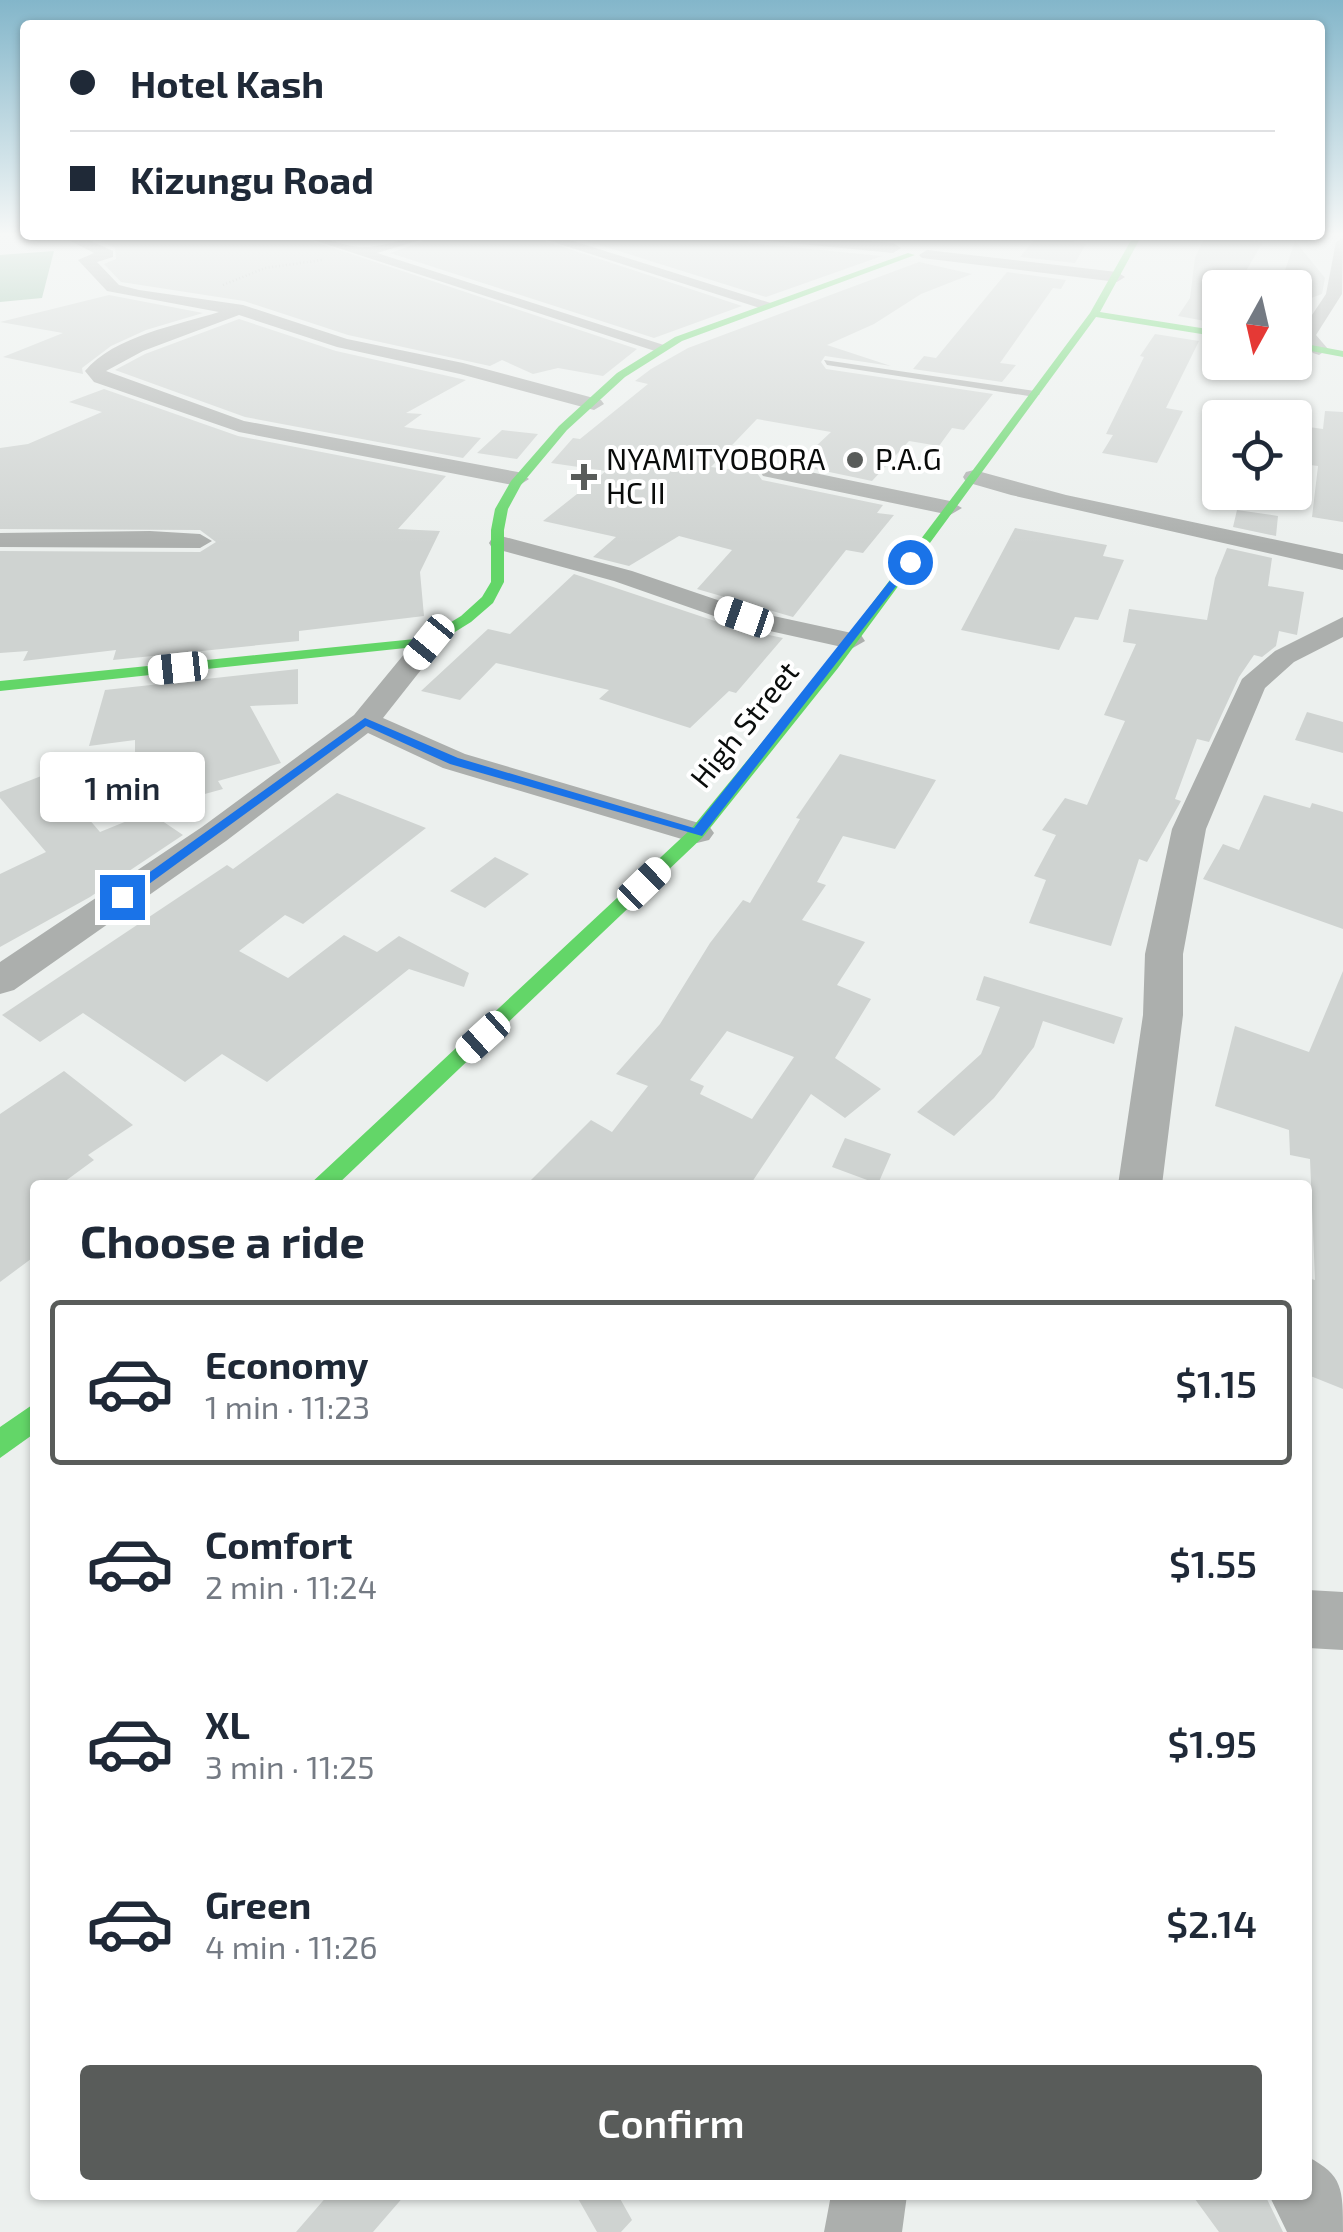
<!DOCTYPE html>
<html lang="en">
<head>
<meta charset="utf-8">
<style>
  body { margin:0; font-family:"Exo 2",sans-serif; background:#f6f6f7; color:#1f2937; height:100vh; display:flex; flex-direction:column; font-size:38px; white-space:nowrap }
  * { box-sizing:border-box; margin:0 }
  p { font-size:32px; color:#747a83 }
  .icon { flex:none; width:55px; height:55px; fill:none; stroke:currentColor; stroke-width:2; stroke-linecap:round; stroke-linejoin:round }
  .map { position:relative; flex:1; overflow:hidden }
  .details { position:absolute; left:30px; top:1180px; width:1282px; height:1020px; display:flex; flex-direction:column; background:#fff; border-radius:10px; box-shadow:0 2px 8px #0004 }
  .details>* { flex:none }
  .hud { position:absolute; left:20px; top:20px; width:1305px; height:220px; border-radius:10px; box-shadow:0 2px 8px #0004; display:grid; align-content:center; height:220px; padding:0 50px; background:#fff }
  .needle { width:65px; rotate:188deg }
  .tools { position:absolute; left:1202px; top:270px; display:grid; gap:20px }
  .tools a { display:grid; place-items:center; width:110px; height:110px; border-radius:10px; background:#fff; box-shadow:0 2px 8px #0004; font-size:50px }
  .end { position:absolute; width:45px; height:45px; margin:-22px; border:12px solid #1a73e8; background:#fff; box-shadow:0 0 0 5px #fff }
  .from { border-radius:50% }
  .bubble { position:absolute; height:70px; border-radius:10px; background:#fff; box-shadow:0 2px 8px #0004; font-size:32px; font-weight:600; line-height:70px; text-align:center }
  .car { position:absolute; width:30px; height:60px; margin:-30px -15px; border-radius:12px; box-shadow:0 0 8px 2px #0007; background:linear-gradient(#fff 24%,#345 0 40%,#fff 0 76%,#345 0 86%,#fff 0) }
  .hud b { display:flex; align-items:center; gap:35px; height:95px; font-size:38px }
  .hud b+b { border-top:2px solid #e0e1e3 }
  .hud i { width:25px; height:25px; background:#1f2937 }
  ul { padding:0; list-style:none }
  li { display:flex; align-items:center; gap:30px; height:165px; margin:0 20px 15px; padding:0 30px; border:5px solid transparent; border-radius:10px }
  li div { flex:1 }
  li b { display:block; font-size:38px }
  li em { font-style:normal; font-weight:600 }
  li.on { border-color:#595c5a }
  li>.icon { width:90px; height:90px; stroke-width:1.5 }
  h2 { padding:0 50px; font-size:45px; line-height:120px }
  .cta { display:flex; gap:20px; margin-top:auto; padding:20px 50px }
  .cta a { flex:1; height:115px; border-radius:10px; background:#595c5a; color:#fff; font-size:40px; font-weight:600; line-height:115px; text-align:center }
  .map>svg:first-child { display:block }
</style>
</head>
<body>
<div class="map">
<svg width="1343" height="2232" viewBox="0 0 1343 2232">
  <rect width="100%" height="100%" fill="#ecf0ee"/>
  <!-- water -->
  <path fill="#8cba9e" d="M54 251 42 298 0 302V255Z"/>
  <!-- building -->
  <path fill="#cfd3d1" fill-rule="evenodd" d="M87 235H294L637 349 603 376 558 368 533 374 502 360 490 366 348 335 244 301 121 282 104 264 116 259 115 248Z
    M441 235H527L742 306 654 338 390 253Z
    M567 235H739L750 243 882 256 766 297Z
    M1038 235H1078L1074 242 1086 244 1075 263 1020 257Z
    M1205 237 1263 242 1236 288H1220V315L1216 323 1178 316 1190 298 1195 258Z
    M1295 241 1325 278 1322 294 1295 304V288H1279Z
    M919 262 972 274 921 294 874 324 827 345 891 366 825 356 821 362 826 369 993 394 964 430 952 428 939 446 909 441 872 481 796 465 831 432 757 419 711 467 757 473 762 480 883 505 877 513 894 515 863 553 846 550 793 617 697 589 732 550 679 536 629 566 593 557 616 537 543 521 606 471 551 463 573 438 580 439 648 384 635 381 651 369 688 348Z
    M1007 272 1066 280 1061 289 1053 288 1000 363 1016 365 1002 382 913 369 924 356 936 358Z
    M109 295 203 313 146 330 111 346 82 368 83 374 3 357 63 333 0 322Z
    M239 319 336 351 466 380 406 413 422 414 404 427 481 438 463 458 245 417 115 370 145 354Z
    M1155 334 1199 341 1166 408 1183 411 1157 463 1102 453 1113 435 1106 434 1144 357 1140 356Z
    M104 389 238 436 446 476 398 529 440 531 420 572 424 616 299 631V641L113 660 116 650 23 661 28 651 0 653V551L200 552 216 542 200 530 0 529V448L28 444 102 412 69 402Z
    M1325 411 1343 412V522L1312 517 1318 466 1295 463V425L1323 429Z
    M502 430 538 434 517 459 477 453Z
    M1237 510 1278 516 1276 536 1233 527Z
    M1015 528 1107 545 1103 556 1124 560 1098 620 1075 617 1059 650 961 630Z
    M1227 548 1272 558 1268 586 1304 592 1297 635 1279 631 1276 646 1262 657 1254 655 1239 677 1209 742 1197 739 1175 799 1181 801 1147 862 1139 859 1111 946 1029 923 1046 880 1034 876 1056 835 1042 830 1065 798 1087 805 1125 721 1104 715 1136 644 1123 642 1129 609 1207 620 1215 578Z
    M574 574 733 627 783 638 736 693 729 691 690 728 599 699 609 690 496 663 460 700 421 691 488 629 510 634Z
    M298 669V704L250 706 281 763 218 781 223 789 161 806 135 755V740L89 746 105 690Z
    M1307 712 1343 722V753L1295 740Z
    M840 754 936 780 895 849 843 836 817 882 826 885 802 920 865 942 837 985 871 999 835 1058 881 1089 845 1118 811 1094 750 1185H526L591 1120 612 1132 648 1086 616 1074 660 1024 710 943 743 900 750 903 800 819 796 818ZM727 1031 794 1057 752 1119 700 1094 704 1086 690 1080Z
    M49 773 100 832 149 812 183 835 90 897 0 947V874L46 852 0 798V792Z
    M337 793 426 828 303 924 285 915 239 951 288 978 344 935 377 952 399 936 469 973 464 987 409 969 267 1082 222 1054 185 1082 83 1013 40 1042 2 1015 227 865 233 869Z
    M1264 795 1310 808 1312 803 1343 812V929L1203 879 1223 844 1239 850Z
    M495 857 529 874 485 908 450 891Z
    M1343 971V1389L1308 1375V1278L1315 1280 1310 1159 1290 1155 1289 1130 1215 1106 1235 1026 1309 1052Z
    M984 976 1123 1018 1114 1044 1043 1021 1034 1047 994 1098 954 1136 917 1112 981 1054 1000 1007 976 1000Z
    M64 1071 133 1125 88 1155 94 1160 60 1185H35V1256L0 1282V1114Z
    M845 1138 891 1154 878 1184 832 1167Z
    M328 2195H405L373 2232H296Z
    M576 2195H618L632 2220 621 2232H597Z
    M1192 2195H1265L1283 2232H1219Z"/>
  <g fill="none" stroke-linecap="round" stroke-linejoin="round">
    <!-- path -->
    <path stroke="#b1b4b2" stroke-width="2.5" stroke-dasharray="1 2.5" stroke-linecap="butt" d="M223 285 265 268 322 260"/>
    <!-- lane -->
    <path fill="#acafad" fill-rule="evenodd" d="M824 360 1035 391 1040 394 1035 397 827 365Z"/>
    <!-- street -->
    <path fill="#acafad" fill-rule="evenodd" d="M59 235H78L113 251V257L97 262 119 285 139 290 243 305 347 339 463 363 601 400 604 404 594 410 460 374 337 347 239 315 143 351 106 371 244 421 518 472 529 479 518 486 239 432 94 382 85 371C114 336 178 325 219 312L107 291 78 260 94 253Z
      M298 235C322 235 338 245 359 247 379 249 412 235 437 235L377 253 670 347 661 352 655 351Z
      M531 235H554L777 305 763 309Z
      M743 235H799L893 243 901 248 893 253 750 239Z
      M1343 238 1342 294 1316 335 1328 349 1319 355 1313 353 1298 336 1326 294 1336 242Z
      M927 250 1117 272 1125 277 1117 282 922 258 919 255Z
      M771 464 950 501 962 508 950 515 763 476 760 471 763 466Z
      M974 470 1066 495 1343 554V570L1011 495 966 482 963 477 966 472Z
      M150 531 200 534 212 541 200 548 0 547V533Z
      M501 536 632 571 750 611 861 635 865 641 851 649 734 623 614 581 492 548 489 543 492 538Z
      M1343 617V637L1294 662 1265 688 1206 829 1183 954V1015L1162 1185H1118L1143 1015 1145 954 1172 829 1242 679 1275 651Z
      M429 634 443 642 383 718 465 754 709 826 714 833 709 840 697 843 685 840 443 768 368 733 226 841 14 990 0 994V962L202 827 354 715 419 636Z
      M1308 1590 1343 1592V1650L1308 1648Z
      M1308 2157C1343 2175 1343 2189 1343 2232H1287L1269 2195H1308Z
      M831 2195H907L902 2232H824Z"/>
    <!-- fast -->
    <path fill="#63d668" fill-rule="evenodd" d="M1134 235H1142L1100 312 1220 331V337L1096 317 838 668 703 837 337 1185H309L691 829 828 662 970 474 1090 313Z
      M908 253 915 255 682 341 625 377 567 430 521 485 508 509 504 530V582L493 603 471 622 434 645 0 691V681L425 638 461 616 482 597 491 582V530L495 509 511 481 559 426 617 373 675 337Z
      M1295 342 1343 351V357L1295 348Z
      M35 1403V1433L0 1458V1427Z"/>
  </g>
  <!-- sky -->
  <linearGradient id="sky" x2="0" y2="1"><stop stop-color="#83b6ca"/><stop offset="0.43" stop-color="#f6f8f7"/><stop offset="1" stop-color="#f6f8f7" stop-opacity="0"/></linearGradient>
  <rect width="1343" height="545" fill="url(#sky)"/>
  <!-- route -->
  <path fill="#1a73e8" d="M907 559 915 562 702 836 450 764 366 726 127 900 115 897 365 718 458 758 694 828Z"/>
  <!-- markers -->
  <g fill="#595c5a" stroke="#fff" stroke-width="4">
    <circle cx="855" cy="460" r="10"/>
    <path d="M579 462h10v10h10v10h-10v10h-10v-10h-10v-10h10z"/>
  </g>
  <g text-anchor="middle" stroke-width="8" stroke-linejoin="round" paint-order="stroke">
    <!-- far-poi labels -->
    <g font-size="30" fill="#0a0c0b" stroke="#fff" text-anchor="start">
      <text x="606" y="470">NYAMITYOBORA<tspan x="606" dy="34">HC II</tspan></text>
      <text x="875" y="470">P.A.G</text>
    </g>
    <!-- far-street labels -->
    <g font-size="30" fill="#0a0c0b" stroke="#fff">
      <text transform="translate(745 725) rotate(-51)" y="10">High Street</text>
    </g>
  </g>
</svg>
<div class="tools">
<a><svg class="needle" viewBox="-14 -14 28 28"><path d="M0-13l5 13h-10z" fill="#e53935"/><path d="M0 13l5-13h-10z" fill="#747a83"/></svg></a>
<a><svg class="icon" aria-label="locate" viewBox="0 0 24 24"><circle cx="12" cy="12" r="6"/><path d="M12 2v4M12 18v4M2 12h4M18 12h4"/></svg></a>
</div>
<i class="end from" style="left:910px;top:562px"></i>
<i class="end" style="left:122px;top:897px"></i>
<div class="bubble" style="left:40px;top:752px;width:165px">1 min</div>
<i class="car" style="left:744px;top:617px;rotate:289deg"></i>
<i class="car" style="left:429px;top:642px;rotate:219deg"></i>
<i class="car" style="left:178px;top:668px;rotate:264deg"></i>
<i class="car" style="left:644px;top:884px;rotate:46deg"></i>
<i class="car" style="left:483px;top:1037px;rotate:228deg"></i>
<div class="hud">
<b><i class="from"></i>Hotel Kash</b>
<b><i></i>Kizungu Road</b>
</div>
<section class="details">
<h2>Choose a ride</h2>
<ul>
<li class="on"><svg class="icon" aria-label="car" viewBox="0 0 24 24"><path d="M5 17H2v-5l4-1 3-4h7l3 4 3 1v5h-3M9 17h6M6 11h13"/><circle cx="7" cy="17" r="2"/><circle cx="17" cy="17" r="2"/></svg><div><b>Economy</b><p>1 min · 11:23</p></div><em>$1.15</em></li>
<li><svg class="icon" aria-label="car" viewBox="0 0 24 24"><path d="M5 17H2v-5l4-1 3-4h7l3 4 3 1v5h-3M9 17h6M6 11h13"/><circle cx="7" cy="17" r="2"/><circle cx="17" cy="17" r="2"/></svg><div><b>Comfort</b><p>2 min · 11:24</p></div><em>$1.55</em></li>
<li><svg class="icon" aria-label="car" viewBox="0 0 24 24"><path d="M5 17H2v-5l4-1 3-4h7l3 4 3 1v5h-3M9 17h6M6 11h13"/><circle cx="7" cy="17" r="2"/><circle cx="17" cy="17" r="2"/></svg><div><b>XL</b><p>3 min · 11:25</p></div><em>$1.95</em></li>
<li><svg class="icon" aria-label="car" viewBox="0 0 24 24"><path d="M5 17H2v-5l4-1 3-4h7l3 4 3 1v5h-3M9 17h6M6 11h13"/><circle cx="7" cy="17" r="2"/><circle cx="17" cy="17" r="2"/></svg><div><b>Green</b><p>4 min · 11:26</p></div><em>$2.14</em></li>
</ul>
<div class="cta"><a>Confirm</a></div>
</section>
</div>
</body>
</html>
